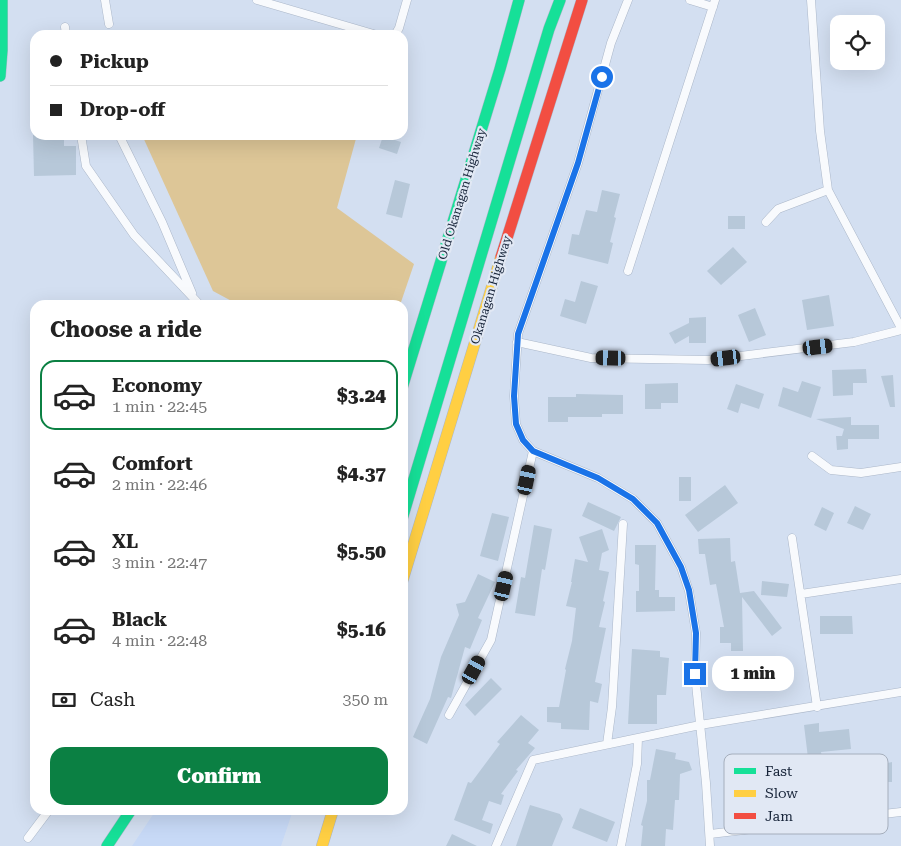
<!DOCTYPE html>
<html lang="en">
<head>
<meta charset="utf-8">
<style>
  body { margin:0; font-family:"Roboto Serif",serif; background:#f2f2f2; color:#222; height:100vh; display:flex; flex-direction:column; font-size:19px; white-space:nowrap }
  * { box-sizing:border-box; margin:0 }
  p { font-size:16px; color:#767676 }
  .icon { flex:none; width:28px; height:28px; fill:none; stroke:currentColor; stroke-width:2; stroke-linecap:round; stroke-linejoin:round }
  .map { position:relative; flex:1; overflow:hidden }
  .side { position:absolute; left:30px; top:300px; width:378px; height:515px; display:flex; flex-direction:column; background:#fff; border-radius:15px; box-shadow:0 5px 20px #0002 }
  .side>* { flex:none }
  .hud { position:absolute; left:30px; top:30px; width:378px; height:110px; border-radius:15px; box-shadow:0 5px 20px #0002; display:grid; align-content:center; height:110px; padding:0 20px; background:#fff }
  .fabs { position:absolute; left:830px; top:15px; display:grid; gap:10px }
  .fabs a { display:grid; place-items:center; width:55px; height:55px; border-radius:10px; background:#fff; box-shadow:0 5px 20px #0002; font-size:25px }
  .end { position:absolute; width:22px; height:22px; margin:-11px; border:6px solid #1a73e8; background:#fff; box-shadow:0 0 0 2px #fff }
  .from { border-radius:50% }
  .bubble { position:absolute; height:35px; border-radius:15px; background:#fff; box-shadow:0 5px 20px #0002; font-size:16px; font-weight:800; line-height:35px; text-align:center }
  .car { position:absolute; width:15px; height:30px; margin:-15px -8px; border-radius:6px; box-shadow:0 0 4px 1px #0007; background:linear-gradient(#222 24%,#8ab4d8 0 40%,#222 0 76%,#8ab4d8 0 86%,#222 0) }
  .hud b { display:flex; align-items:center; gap:18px; height:48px; font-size:19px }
  .hud b+b { border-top:1px solid #e0e0e0 }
  .hud i { width:12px; height:12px; background:#222 }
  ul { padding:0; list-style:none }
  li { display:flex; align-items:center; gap:15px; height:70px; margin:0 10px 8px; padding:0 10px; border:2px solid transparent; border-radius:15px }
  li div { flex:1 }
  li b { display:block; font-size:19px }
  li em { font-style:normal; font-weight:800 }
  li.on { border-color:#0b8043 }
  li>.icon { width:45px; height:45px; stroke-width:1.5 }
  h2 { padding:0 20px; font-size:22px; line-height:60px }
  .pay { display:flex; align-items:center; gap:12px; height:55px; padding:0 20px; font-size:19px }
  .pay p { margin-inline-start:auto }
  .action { display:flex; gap:10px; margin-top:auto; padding:10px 20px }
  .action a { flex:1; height:58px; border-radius:15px; background:#0b8043; color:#fff; font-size:20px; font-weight:800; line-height:58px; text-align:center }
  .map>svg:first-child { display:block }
</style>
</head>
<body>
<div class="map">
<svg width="901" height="846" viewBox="0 0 901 846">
  <rect width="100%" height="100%" fill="#d3dff1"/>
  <!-- built -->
  <path fill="#c7d9f6" d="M156 810H293L281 846H132Z"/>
  <!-- green -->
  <path fill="#ddc697" d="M142 135H357L337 208 414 264 400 305H239L213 291Z"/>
  <!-- building -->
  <path fill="#b7c8d9" d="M33 135H64V146H76V175L34 176Z
    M383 136 401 142 397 154 379 148Z
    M395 180 410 184 402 218 386 214Z
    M602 190 620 194 614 217 616 218 610 242 613 243 608 264 568 254 572 234 579 235 586 210 597 212Z
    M728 216H745V229H728Z
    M733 247 747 262 721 285 707 271Z
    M581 281 598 286 586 324 560 316 565 299 575 302Z
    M829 295 834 326 807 330 802 300Z
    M755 308 766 335 749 342 738 315Z
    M706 317V343H689V336L675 344 669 333 689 323V318Z
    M866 369 867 383H853V395L833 396 832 370Z
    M893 375 895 407H890L881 376Z
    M802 381 821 387 811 418 778 406 783 387 798 392Z
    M678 383V403H661V409H645V384Z
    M736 384 764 394 759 409 741 403 738 413 727 409Z
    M576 394 623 395V414H602V417H568V422H548V397H576Z
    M851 417V425H879V439H848V449L837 450 836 436H842L844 429 816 419Z
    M679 477H691V501H679Z
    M725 485 738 503 698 532 685 515Z
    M588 502 621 517 614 531 582 516Z
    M855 506 871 514 863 530 847 523Z
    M822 507 834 513 826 531 814 525Z
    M492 513 509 517 498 561 480 556Z
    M534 525 552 529 545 570 542 569 535 616 515 613 521 577 525 578Z
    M602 529 609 550 602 553 599 570 609 572 603 601 605 602 599 627 606 628 595 682 602 684 598 703 590 701 589 730 561 729V723L547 722V707H559L566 670 565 669 572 641 576 608 566 606 572 582H571L575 559 588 562 579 537Z
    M730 538 731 562 735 561 740 593 754 591 782 628 772 636 742 597 743 651H731V643H720V627H724L716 584 710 585 705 554H699L698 539Z
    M635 545H656L655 590H659V597H675V611L636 612V591H639V565L635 564Z
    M478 574 495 582 478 618 482 620 470 649 465 647 451 698 448 697 427 744 413 737 430 699 441 657 459 615 456 604 465 602Z
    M762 581 789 584 787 597 761 595Z
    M820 616H852L853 634H820Z
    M632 649 660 651V657L669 658 666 695H657V724H628Z
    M491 678 502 689 475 716 465 705Z
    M521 715 539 730 528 743 535 748 516 770 518 771 501 794 504 795 501 805 489 801 482 820 493 824 490 834 454 820 468 782 471 783 500 744 497 742Z
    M819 723V732L849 729 851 749 821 752 822 757 808 758 804 725Z
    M656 749 676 753 675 759 689 762 692 770 680 774 679 800H675L673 830 666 829 665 846H641L643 826 641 825 647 801V780H650Z
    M892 762V782H879V765Z
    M530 805 560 814 563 819 552 846H516Z
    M580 808 615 822 607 842 572 828Z
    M452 834 477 846H446Z"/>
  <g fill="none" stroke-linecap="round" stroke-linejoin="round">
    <defs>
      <path id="lane" d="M105 0 109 24
        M257 0 377 35
        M628 0 611 43 578 163 518 334 514 396 516 424 523 440 533 451 598 478 633 499 657 523 681 567 689 591 696 633 695 674 706 783 710 846
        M690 0 713 7
        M811 0 820 131 828 190 901 328
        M65 27 66 35
        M395 35 399 28 407 0
        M81 135 86 166 134 235 200 305
        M119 135 162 222 192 293
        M766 222 778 209 828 190
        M628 271 715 0
        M517 342 591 358 708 360 854 342 901 330
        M812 456 831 470 861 473 901 467
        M792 538 817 707
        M801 594 901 579
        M449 715 491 640 533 451
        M607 744 612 707 623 524
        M710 834 901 812
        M28 838 49 810
        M496 846 533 760 700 725 901 692
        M621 846 637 764 638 738"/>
      <path id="fast" d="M0 76 2 50V0
        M402 388 500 69 519 0
        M402 519 549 29 560 0
        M107 846 131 810"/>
      <path id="slow" d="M402 582 501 257
        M322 846 333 810"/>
      <path id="jam" d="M501 257 582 0"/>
    </defs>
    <!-- lane casing -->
    <use href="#lane" stroke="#abb7c9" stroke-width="9"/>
    <!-- fast casing -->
    <use href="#fast" stroke="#abb7c9" stroke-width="12"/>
    <!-- slow casing -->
    <use href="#slow" stroke="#abb7c9" stroke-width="12"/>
    <!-- jam casing -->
    <use href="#jam" stroke="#abb7c9" stroke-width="12"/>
    <!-- lane -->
    <use href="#lane" stroke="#f8fafd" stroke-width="8"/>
    <!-- fast -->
    <use href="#fast" stroke="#16e098" stroke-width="11"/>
    <!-- slow -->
    <use href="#slow" stroke="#ffcf43" stroke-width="11"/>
    <!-- jam -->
    <use href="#jam" stroke="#f24e42" stroke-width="11"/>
  </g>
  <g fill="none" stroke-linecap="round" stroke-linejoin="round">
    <!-- route -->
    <path stroke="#1a73e8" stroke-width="6" d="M602 77 578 163 518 334 514 396 516 424 523 440 533 451 598 478 633 499 657 523 681 567 689 590 696 633 695 674"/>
  </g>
  <g text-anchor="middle" stroke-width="4.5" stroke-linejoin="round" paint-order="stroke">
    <!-- street labels -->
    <g font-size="12" fill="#18253a" stroke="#e1e8f4">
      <text transform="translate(462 194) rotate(-73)" y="4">Old Okanagan Highway</text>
      <text transform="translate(491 290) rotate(-73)" y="4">Okanagan Highway</text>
    </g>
  </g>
  <!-- legend -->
  <rect x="724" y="754" width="164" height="80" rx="8" fill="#e1e8f4" stroke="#a5aebc" stroke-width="1"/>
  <rect x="734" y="768" width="22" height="6" fill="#16e098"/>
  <rect x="734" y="790" width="22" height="7" fill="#ffcf43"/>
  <rect x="734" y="813" width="22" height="6" fill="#f24e42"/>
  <g font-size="14" fill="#18253a">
    <text x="765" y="776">Fast</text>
    <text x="765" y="798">Slow</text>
    <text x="765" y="821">Jam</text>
  </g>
</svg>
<div class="fabs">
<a><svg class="icon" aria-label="locate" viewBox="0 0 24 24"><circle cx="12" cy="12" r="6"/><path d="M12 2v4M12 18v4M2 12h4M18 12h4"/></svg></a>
</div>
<i class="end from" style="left:602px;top:77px"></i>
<i class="end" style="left:695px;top:674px"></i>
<div class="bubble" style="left:712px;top:656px;width:82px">1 min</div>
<i class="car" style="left:818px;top:347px;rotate:83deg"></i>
<i class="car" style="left:611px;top:358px;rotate:271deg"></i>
<i class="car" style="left:726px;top:358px;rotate:263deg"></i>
<i class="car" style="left:527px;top:480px;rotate:12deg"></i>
<i class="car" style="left:504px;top:586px;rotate:13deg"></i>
<i class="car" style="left:474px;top:670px;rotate:29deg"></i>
<div class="hud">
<b><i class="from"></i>Pickup</b>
<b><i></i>Drop-off</b>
</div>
<section class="side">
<h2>Choose a ride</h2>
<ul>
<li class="on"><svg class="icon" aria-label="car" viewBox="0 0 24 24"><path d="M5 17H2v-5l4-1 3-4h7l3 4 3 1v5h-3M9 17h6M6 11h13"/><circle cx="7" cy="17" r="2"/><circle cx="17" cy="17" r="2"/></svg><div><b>Economy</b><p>1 min · 22:45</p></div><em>$3.24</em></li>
<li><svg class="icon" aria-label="car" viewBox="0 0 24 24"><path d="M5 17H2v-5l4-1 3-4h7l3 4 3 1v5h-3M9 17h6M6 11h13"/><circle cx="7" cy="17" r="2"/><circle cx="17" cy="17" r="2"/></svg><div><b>Comfort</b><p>2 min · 22:46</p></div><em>$4.37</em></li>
<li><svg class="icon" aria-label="car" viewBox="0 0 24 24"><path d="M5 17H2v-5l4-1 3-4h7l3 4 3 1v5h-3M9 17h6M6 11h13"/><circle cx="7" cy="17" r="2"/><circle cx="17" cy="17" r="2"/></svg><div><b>XL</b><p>3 min · 22:47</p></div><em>$5.50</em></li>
<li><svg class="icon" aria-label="car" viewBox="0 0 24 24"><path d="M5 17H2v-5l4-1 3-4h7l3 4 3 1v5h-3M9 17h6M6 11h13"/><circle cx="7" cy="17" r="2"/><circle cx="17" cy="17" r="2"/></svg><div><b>Black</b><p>4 min · 22:48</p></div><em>$5.16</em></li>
</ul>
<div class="pay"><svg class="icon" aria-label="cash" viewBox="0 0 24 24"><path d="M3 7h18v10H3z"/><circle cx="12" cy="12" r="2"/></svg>Cash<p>350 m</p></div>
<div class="action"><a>Confirm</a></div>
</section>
</div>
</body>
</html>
